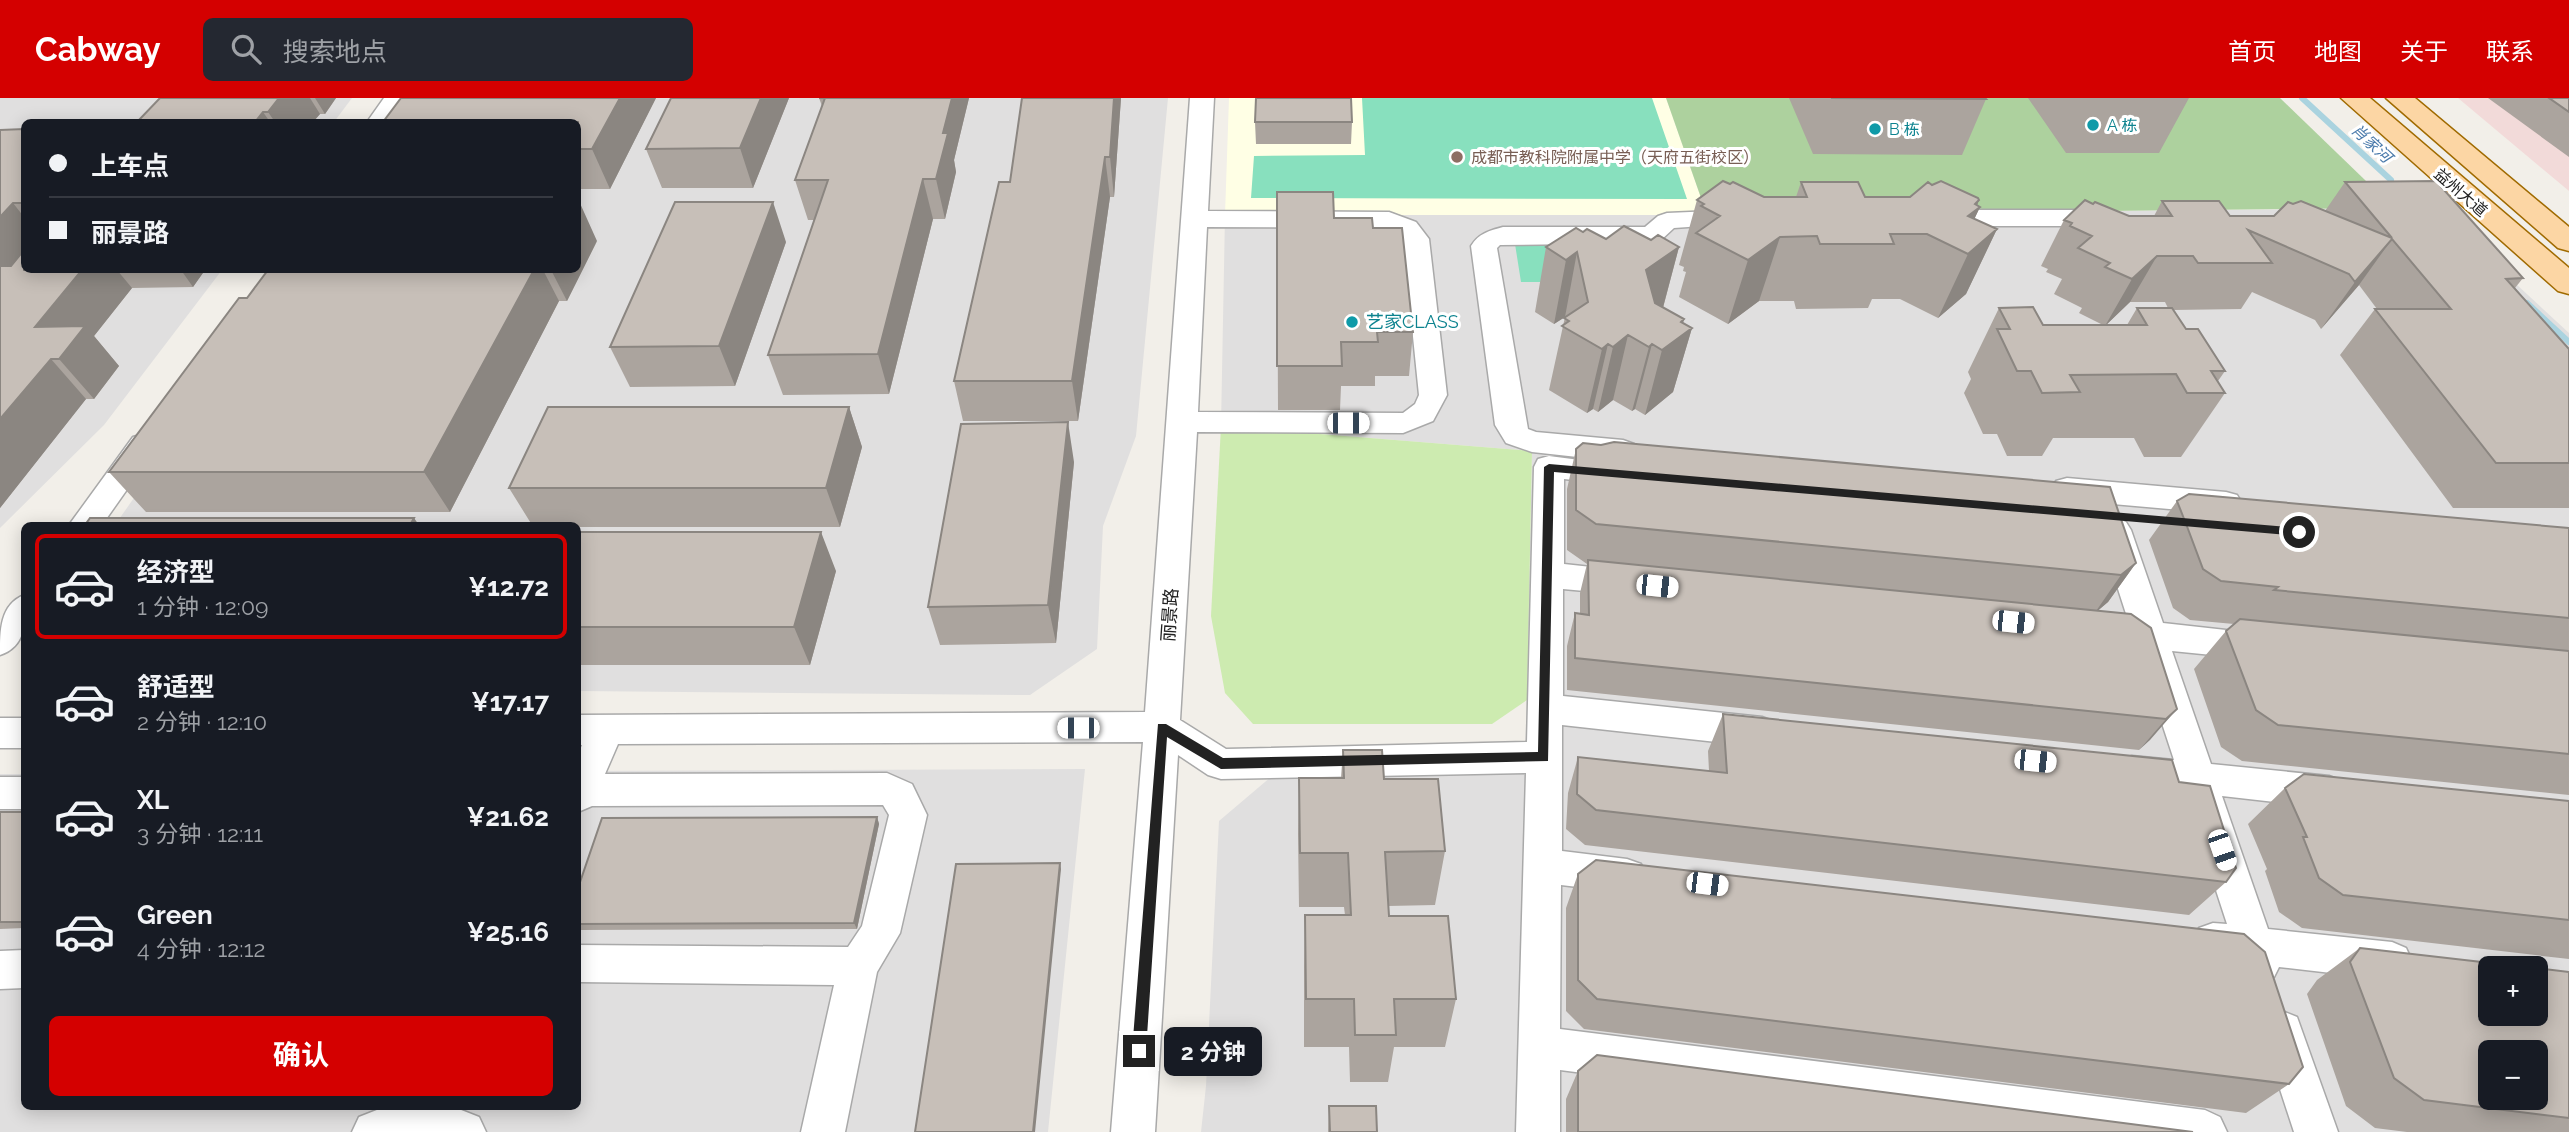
<!DOCTYPE html>
<html lang="zh">
<head>
<meta charset="utf-8">
<style>
  body { margin:0; font-family:Raleway,"Noto Sans SC",sans-serif; background:#242831; color:#f1f3f6; height:100vh; display:flex; flex-direction:column; font-size:26px; white-space:nowrap }
  * { box-sizing:border-box; margin:0 }
  p { font-size:23px; color:#9ea1a6 }
  .icon { flex:none; width:38px; height:38px; fill:none; stroke:currentColor; stroke-width:2; stroke-linecap:round; stroke-linejoin:round }
  .map { position:relative; flex:1; overflow:hidden }
  .side { position:absolute; left:21px; top:424px; width:560px; height:588px; display:flex; flex-direction:column; background:#171b24; border-radius:10px; box-shadow:0 4px 18px #0003 }
  .side>* { flex:none }
  .guide { position:absolute; left:21px; top:21px; width:560px; height:154px; border-radius:10px; box-shadow:0 4px 18px #0003; display:grid; align-content:center; height:154px; padding:0 28px; background:#171b24 }
  .controls { position:absolute; left:2478px; top:858px; display:grid; gap:14px }
  .controls a { display:grid; place-items:center; width:70px; height:70px; border-radius:10px; background:#171b24; box-shadow:0 4px 18px #0003; font-size:35px }
  .end { position:absolute; width:32px; height:32px; margin:-16px; border:9px solid #222; background:#fff; box-shadow:0 0 0 4px #fff }
  .from { border-radius:50% }
  .bubble { position:absolute; height:49px; border-radius:10px; background:#171b24; box-shadow:0 4px 18px #0003; font-size:23px; font-weight:700; line-height:49px; text-align:center }
  .car { position:absolute; width:21px; height:42px; margin:-21px -10px; border-radius:9px; box-shadow:0 0 5px 2px #0007; background:linear-gradient(#fff 24%,#345 0 40%,#fff 0 76%,#345 0 86%,#fff 0) }
  .guide b { display:flex; align-items:center; gap:24px; height:66px; font-size:26px }
  .guide b+b { border-top:2px solid #363941 }
  .guide i { width:18px; height:18px; background:#f1f3f6 }
  ul { padding:12px 0 0; list-style:none }
  li { display:flex; align-items:center; gap:21px; height:105px; margin:0 14px 10px; padding:0 14px; border:4px solid transparent; border-radius:10px }
  li div { flex:1 }
  li b { display:block; font-size:26px }
  li em { font-style:normal; font-weight:700 }
  li.selected { border-color:#d40000 }
  li>.icon { width:63px; height:63px; stroke-width:1.5 }
  .button { display:flex; gap:14px; margin-top:auto; padding:14px 28px }
  .button a { flex:1; height:80px; border-radius:10px; background:#d40000; color:#fff; font-size:28px; font-weight:700; line-height:80px; text-align:center }
  header { display:flex; align-items:center; gap:42px; box-sizing:border-box; height:98px; padding:0 35px; background:#d40000; color:#fff }
  header strong { font-size:33px }
  nav { display:flex; gap:38px; margin-inline-start:auto; font-size:24px }
  .search { width:490px; height:63px; background:#242831; display:flex; align-items:center; gap:18px; box-sizing:border-box; padding:0 24px; border-radius:10px; color:#9ea1a6; font-size:26px }
  .map>svg:first-child { display:block }
</style>
</head>
<body>
<header>
<strong>Cabway</strong>
<div class="search"><svg class="icon" aria-label="search" viewBox="0 0 24 24"><circle cx="10" cy="10" r="6"/><path d="M15 15l6 6"/></svg>搜索地点</div>
<nav><a>首页</a><a>地图</a><a>关于</a><a>联系</a></nav>
</header>
<div class="map">
<svg width="2569" height="1034" viewBox="0 0 2569 1034">
  <rect width="100%" height="100%" fill="#f2efe9"/>
  <!-- residential -->
  <path fill="#e0dfdf" fill-rule="evenodd" d="M0 0H352L334 24H24V172H222L104 327 0 430Z
    M412 0H1168L1136 338 1103 428 1097 551 1030 597 578 593V427H115L293 172H578V24Z
    M2434 110 2569 235V1034H1201L1206 988 1219 723 1278 673 1525 670 1532 353 1221 328 1225 117H1707ZM2490 870H2536V915H2490ZM2490 954H2536V999H2490Z
    M1085 671 1048 1034H0V676H24V1008H578V673Z"/>
  <!-- commercial -->
  <path fill="#f2dad9" d="M2458 0H2569V93Z"/>
  <!-- education -->
  <path fill="#ffffe5" d="M1229 0H1666L1707 117H1225Z"/>
  <!-- grass -->
  <path fill="#cdebb0" d="M1221 328 1532 353 1527 602 1492 626H1253L1225 595 1211 518Z"/>
  <!-- forest -->
  <path fill="#add19e" d="M1666 0H2280L2394 110 1707 117Z"/>
  <!-- pitch -->
  <path fill="#88e0be" d="M1362 0H1652L1687 101 1251 100 1254 58 1365 57Z
    M1515 146H1629L1639 184H1521Z"/>
  <g fill="none" stroke-linecap="round" stroke-linejoin="round">
    <!-- stream -->
    <path stroke="#aad3df" stroke-width="6" d="M2302 0 2391 82
      M2527 205 2569 244"/>
    <defs>
      <path id="minor" d="M384 0H408L391 24H367Z
        M1190 0H1214L1208 113 1389 114 1416 124 1429 141 1447 297 1433 323 1403 335 1197 334 1180 622 1226 651 1527 644 1534 369 1538 361 1549 358 1603 365 1607 373 1603 381 1592 384 1564 381V466L1628 473 1640 476 1644 485 1640 494 1628 497 1563 491V598L1762 619 1775 624 1780 634 1775 644 1762 649 1562 627V753L1627 761 1641 766 1646 778 1641 790 1627 795 1561 787 1560 931 2205 1012 2220 1019 2227 1034H2038L1560 972V1034H1516L1526 675 1221 681 1208 677 1178 657 1155 1034H1111L1143 644 618 646 605 676 887 675 912 686 927 717 900 835 877 874 845 1034H801L834 887 578 884V847L848 849 862 828 889 717 883 707 592 708 578 714V657L582 647H578V617L1145 614ZM1207 129 1386 130 1398 134 1403 141 1419 297 1415 306 1403 315 1198 314Z
        M1736 112 1745 115 1749 120 1745 125 1674 130 1660 143 1651 145 1500 147 1497 150 1528 331 1536 334 1623 342 1634 346 1638 353 1634 360 1623 364 1532 354 1506 345 1495 327 1471 148C1479 135 1489 133 1503 129H1645L1658 118 1667 115Z
        M1930 112H2110L2119 115 2123 120 2119 125 2110 128H1930L1921 125 1917 120 1921 115Z
        M144 336 155 339 159 346 102 427H69L133 339Z
        M2067 380 2226 394 2237 397 2242 405 2237 413 2226 416 2067 402 2056 399 2052 391 2056 383Z
        M2115 420 2126 424 2131 432 2163 525 2262 536 2274 540 2279 549 2274 558 2262 562 2172 553 2211 666 2329 678 2342 683 2347 694 2342 705 2329 710 2222 698 2268 831 2392 844 2406 850 2412 863 2406 876 2392 882 2279 869 2274 879 2260 885 2246 879 2239 864 2213 861 2199 856 2193 843 2199 830 2213 825 2227 826 2184 694 2132 688 2119 684 2114 673 2119 662 2132 658 2174 662 2137 549 2098 542 2093 533 2098 524 2110 520 2128 522 2099 432 2104 424Z
        M24 497C26 522 27 548 0 557 0 532 0 507 24 497Z
        M0 620H24V650H0Z
        M0 679H24V711H0Z
        M24 852V890L0 891V853Z
        M2282 913 2297 919 2338 1034H2294L2261 933 2267 919Z
        M387 1008H451L479 1019 486 1034H352L359 1019Z"/>
      <path id="major" d="M2341 0H2370L2569 170V196L2558 193Z
        M2386 0H2415L2569 129V153L2558 150Z"/>
    </defs>
    <!-- minor casing -->
    <use href="#minor" stroke="#a9a9a9" stroke-width="3"/>
    <!-- major casing -->
    <use href="#major" stroke="#a06b00" stroke-width="3"/>
    <!-- minor -->
    <use href="#minor" fill="#fff" fill-rule="evenodd"/>
    <!-- major -->
    <use href="#major" fill="#fcd6a4" fill-rule="evenodd"/>
  </g>
  <!-- wall -->
  <path fill="#aba49e" fill-rule="evenodd" d="M160 0H336L325 16H320L313 24H137Z
    M401 0H656L610 91H578V24Z
    M789 0 753 90H662L646 51Z
    M819 0H969L954 62 956 74 945 121H933L889 296 783 297 768 257 814 122H808L795 82 822 8Z
    M1022 0H1121L1114 99H1110L1078 323H963L954 283 1010 84Z
    M1789 0H1985L1986 1 1962 57 1813 56Z
    M2028 0H2189L2159 55H2066Z
    M2488 0H2569V59Z
    M1255 24H1352L1351 46H1256Z
    M24 31V172H205L193 189 132 190 94 238 119 268 94 301H86L0 410V32Z
    M1801 84 1865 99H1910L1932 87 1979 102 1977 107 1980 109 1974 121 1997 131 1966 196 1938 220 1900 201H1872L1868 210 1796 211 1794 203H1759L1728 226 1679 199 1686 174 1683 173 1684 169 1679 167 1697 102 1764 99H1796Z
    M2345 84 2523 180 2515 190 2569 251V410H2453L2340 257 2375 211H2377L2359 187 2321 231 2315 222 2252 194 2241 211 2173 212 2186 231 2225 273 2218 283 2225 295 2181 359H2144L2134 340H2053L2042 358H2007L1997 336H1983L1964 295 1971 281 1968 274 1999 210 2043 227H2103L2079 215 2082 210 2054 196 2062 181 2046 174 2048 171 2041 168 2064 122 2154 118 2162 103 2230 118H2274L2293 106 2325 113ZM2130 204H2165L2168 210H2137L2127 227H2106Z
    M1277 94 1334 120 1373 130 1413 234 1409 278H1375V288H1341L1340 312H1278Z
    M1583 134 1606 141 1651 142 1679 149 1663 210 1684 221 1683 225 1692 230 1673 294 1645 317 1635 311 1632 313 1613 302 1598 314 1593 311 1587 315 1549 292 1565 219 1554 226 1535 214 1546 149Z
    M597 143 567 203H559L450 414H146L109 374 247 200 268 172H578Z
    M786 144 735 288 630 289 610 249Z
    M849 309 862 349 840 429H578V427H532L509 390Z
    M1576 351 2136 465 2108 504 2097 513 2177 611 2139 652 1567 592V548L1575 515 1580 516V495L1587 466 1567 452V391Z
    M1074 364 1056 545 940 547 928 509Z
    M2177 403 2569 430V697L2242 663 2221 649 2194 571 2226 533 2234 526 2190 522 2173 510 2149 442Z
    M578 434 836 473 810 567H578Z
    M1723 616 2179 684 2226 784 2189 817 1585 747 1566 731 1568 695 1578 659 1709 673 1708 653Z
    M1343 652 1384 681 1445 753 1435 807 1388 808 1389 818 1456 901 1445 949H1394L1388 984H1350L1349 949H1304V869L1305 817H1345L1344 809H1299L1298 736 1299 680H1341Z
    M2285 690 2569 703V861L2302 830 2279 814 2265 773 2267 771 2248 726Z
    M0 714H24V830L0 831Z
    M877 719 879 726 857 831 578 832V790Z
    M1578 776 2289 986 2246 1015 1584 931 1566 913V810Z
    M2360 850 2569 874V1034H2407L2375 1030 2346 1008 2307 896 2317 882Z
    M1578 973 2193 1034H1566V1001Z
    M1329 1008 1377 1034H1328Z"/>
  <!-- shaded-wall -->
  <path fill="#8b8681" d="M279 0H310L320 16 313 24H275L268 14Z
    M315 0H336L325 16Z
    M620 0H656L610 91 592 51Z
    M761 0H789L753 90 740 50Z
    M952 0H969L954 62 956 74 945 121 936 81 943 35Z
    M1114 0H1121L1114 99 1110 59Z
    M263 14 270 24H255Z
    M1105 59 1110 99 1078 323 1072 283Z
    M923 81 933 121 889 296 878 256Z
    M1979 102 1975 113 1980 109 1960 152 1968 118 1975 106Z
    M579 103 597 143 567 203 551 172H578V106Z
    M773 104 786 144 735 288 719 248Z
    M13 105 24 119V170L0 198V119Z
    M1997 131 1966 196 1938 220 1968 156Z
    M1780 139 1759 203 1728 226 1748 162Z
    M2392 141 2359 187 2321 231 2355 184Z
    M1679 149 1662 213 1630 237 1646 172Z
    M1577 154 1565 219 1554 226 1566 162Z
    M2157 158 2130 204 2105 228 2132 181Z
    M82 172H117L132 190 94 238 119 268 94 301 59 261 35 229Z
    M181 172H205L193 189Z
    M534 172H543L559 203 450 414 424 374Z
    M1684 221 1679 239 1692 230 1673 294 1645 317 1662 252 1681 224Z
    M1628 237 1613 302 1598 314 1613 249Z
    M1608 246 1593 311 1587 315 1602 251Z
    M1652 246 1635 311 1632 313 1649 249Z
    M51 261 86 301 0 410V321Z
    M849 309 862 349 840 429 826 390Z
    M1068 324 1074 364 1056 545 1048 507Z
    M414 420 419 427H410Z
    M821 434 836 473 810 567 794 529Z
    M2136 465 2108 504 2094 516 2121 477Z
    M2177 611 2150 642 2139 652 2166 621Z
    M877 719 879 726 857 831 854 825Z
    M1060 765 1061 771 1035 1034H1033Z"/>
  <!-- building -->
  <path fill="#c7bfb8" stroke="#8b8681" stroke-width="2" fill-rule="evenodd" d="M160 0H279L268 14H263L255 24H137Z
    M401 0H620L592 51H578V24H383Z
    M671 0H761L740 50 646 51Z
    M819 0H952L943 35H948L936 81H923L878 256 768 257 828 82H795L825 0Z
    M1022 0H1114L1110 59H1105L1072 283H954L999 84H1010Z
    M1256 0H1351L1352 24H1255Z
    M1831 0H1985L1986 1Z
    M2549 0H2569V14Z
    M24 31V105H13L0 119V32Z
    M1723 83 1730 86 1733 84 1764 99H1807L1801 84H1858L1865 99H1910L1928 84 1932 87 1941 83 1978 100 1979 102 1975 106 1980 109 1968 118 1997 131 1968 156 1927 136H1890L1894 146H1820L1817 138 1780 139 1748 162 1696 135 1720 118 1701 108 1704 106 1697 102Z
    M2436 83 2523 180 2506 181 2569 251V365H2496L2375 211H2451L2392 141 2355 184 2349 176 2248 132 2272 165H2198L2193 158H2157L2132 181 2105 169 2110 165 2078 150 2092 138 2070 128 2072 125 2064 122 2085 102 2093 106 2095 104 2129 118H2172L2162 103H2219L2230 118H2274L2288 104 2293 106 2301 103 2392 140 2345 84Z
    M1277 94H1333L1334 120H1372L1373 130H1402L1413 234H1377L1378 244H1341L1342 268H1277Z
    M675 104H773L719 248 610 249Z
    M1624 128 1651 142 1658 137 1679 149 1646 172 1655 205 1684 221 1681 224 1692 230 1662 252 1652 246 1649 249 1628 237 1613 249 1608 246 1602 251 1562 228 1569 223 1564 220 1588 204 1577 154 1566 162 1546 149 1576 130 1583 134 1587 131 1606 141Z
    M24 152V172H82L35 229 85 228 59 261H51L0 321V168H11Z
    M268 172H534L424 374H109L239 200H247Z
    M2033 209 2043 227H2147L2137 210H2172L2186 231H2198L2225 273H2211L2225 295H2187L2176 276 2070 277 2080 294 2042 295 2031 273H2017L1997 231H2010L1999 210Z
    M548 309H849L826 390H509Z
    M1068 324 1048 507 928 509 961 326Z
    M1614 344 2110 389 2136 465 2121 477 1596 426 1576 412V351L1583 345 1601 347Z
    M2189 396 2569 430V520L2274 492 2278 489 2221 483 2203 471 2188 431 2177 403Z
    M90 420H414L410 427H85Z
    M578 434H821L794 529H578Z
    M1588 462 2131 516 2151 530 2177 611 2166 621 1575 560V515L1589 517Z
    M2240 521 2569 553V656L2278 627 2256 612 2226 533Z
    M1723 616 2172 662 2179 684 2210 688 2236 770 2226 784 1596 712 1577 696 1578 659 1727 675Z
    M1343 652H1382L1384 681H1438L1445 753 1385 754 1389 818H1448L1456 901H1394L1396 937H1355L1354 901H1306L1305 817H1351L1348 755H1300L1299 680H1344Z
    M2304 676 2569 703V822L2343 797 2319 780 2303 739H2307L2285 690Z
    M0 714H24V824H0Z
    M877 719 854 825 578 826V790L602 720Z
    M1596 762 2244 836 2265 854 2303 969 2289 986 1597 901 1578 882V776Z
    M1060 765 1033 1034H915L956 766Z
    M2360 850 2534 870H2490V915H2536V870L2569 874V1020L2424 1002 2394 980 2350 864ZM2490 954H2536V999H2490Z
    M1597 957 2193 1034H1578V973Z
    M1329 1008H1376L1377 1034H1330Z"/>
  <!-- route -->
  <path fill="#222" d="M1549 366 2299 430 2305 434 2299 438 1554 374 1548 663 1221 671 1167 639 1146 953 1139 960 1134 958 1132 953 1158 626H1166L1223 660 1538 654 1544 369Z"/>
  <!-- markers -->
  <g fill="#0f9aa8" stroke="#fff" stroke-width="2.5">
    <circle cx="2093" cy="27" r="7"/>
    <circle cx="1875" cy="31" r="7"/>
    <circle cx="1352" cy="224" r="7"/>
  </g>
  <circle fill="#8d6e63" stroke="#fff" stroke-width="2.5" cx="1457" cy="59" r="7"/>
  <g text-anchor="middle" stroke-width="6" stroke-linejoin="round" paint-order="stroke">
    <!-- far-culture labels -->
    <g font-size="16" fill="#0d838f" stroke="#fff" text-anchor="start">
      <text x="2107" y="33">A 栋</text>
      <text x="1889" y="37">B 栋</text>
    </g>
    <!-- far-water labels -->
    <g font-size="16" font-style="italic" fill="#4a7aab" stroke="#fff">
      <text transform="translate(2372 45) rotate(43)" y="6">肖家河</text>
    </g>
    <!-- far-education labels -->
    <g font-size="16" fill="#785e54" stroke="#fff" text-anchor="start">
      <text x="1471" y="65">成都市教科院附属中学（天府五街校区）</text>
    </g>
    <!-- far-street labels -->
    <g font-size="16" fill="#222" stroke="#fff">
      <text transform="translate(2461 94) rotate(41)" y="6">益州大道</text>
    </g>
    <!-- culture labels -->
    <g font-size="18" fill="#0d838f" stroke="#fff" text-anchor="start">
      <text x="1366" y="230">艺家CLASS</text>
    </g>
    <!-- street labels -->
    <g font-size="18" fill="#222" stroke="#fff">
      <text transform="translate(1170 517) rotate(-86)" y="6">丽景路</text>
    </g>
  </g>
</svg>
<div class="controls">
<a>+</a>
<a>−</a>
</div>
<i class="end from" style="left:2299px;top:434px"></i>
<i class="end" style="left:1139px;top:953px"></i>
<div class="bubble" style="left:1164px;top:929px;width:98px">2 分钟</div>
<i class="car" style="left:1348px;top:325px;rotate:90deg"></i>
<i class="car" style="left:1657px;top:488px;rotate:96deg"></i>
<i class="car" style="left:2013px;top:524px;rotate:96deg"></i>
<i class="car" style="left:1078px;top:630px;rotate:270deg"></i>
<i class="car" style="left:2035px;top:663px;rotate:96deg"></i>
<i class="car" style="left:2222px;top:752px;rotate:161deg"></i>
<i class="car" style="left:1707px;top:786px;rotate:97deg"></i>
<div class="guide">
<b><i class="from"></i>上车点</b>
<b><i></i>丽景路</b>
</div>
<section class="side">
<ul>
<li class="selected"><svg class="icon" aria-label="car" viewBox="0 0 24 24"><path d="M5 17H2v-5l4-1 3-4h7l3 4 3 1v5h-3M9 17h6M6 11h13"/><circle cx="7" cy="17" r="2"/><circle cx="17" cy="17" r="2"/></svg><div><b>经济型</b><p>1 分钟 · 12:09</p></div><em>¥12.72</em></li>
<li><svg class="icon" aria-label="car" viewBox="0 0 24 24"><path d="M5 17H2v-5l4-1 3-4h7l3 4 3 1v5h-3M9 17h6M6 11h13"/><circle cx="7" cy="17" r="2"/><circle cx="17" cy="17" r="2"/></svg><div><b>舒适型</b><p>2 分钟 · 12:10</p></div><em>¥17.17</em></li>
<li><svg class="icon" aria-label="car" viewBox="0 0 24 24"><path d="M5 17H2v-5l4-1 3-4h7l3 4 3 1v5h-3M9 17h6M6 11h13"/><circle cx="7" cy="17" r="2"/><circle cx="17" cy="17" r="2"/></svg><div><b>XL</b><p>3 分钟 · 12:11</p></div><em>¥21.62</em></li>
<li><svg class="icon" aria-label="car" viewBox="0 0 24 24"><path d="M5 17H2v-5l4-1 3-4h7l3 4 3 1v5h-3M9 17h6M6 11h13"/><circle cx="7" cy="17" r="2"/><circle cx="17" cy="17" r="2"/></svg><div><b>Green</b><p>4 分钟 · 12:12</p></div><em>¥25.16</em></li>
</ul>
<div class="button"><a>确认</a></div>
</section>
</div>
</body>
</html>
